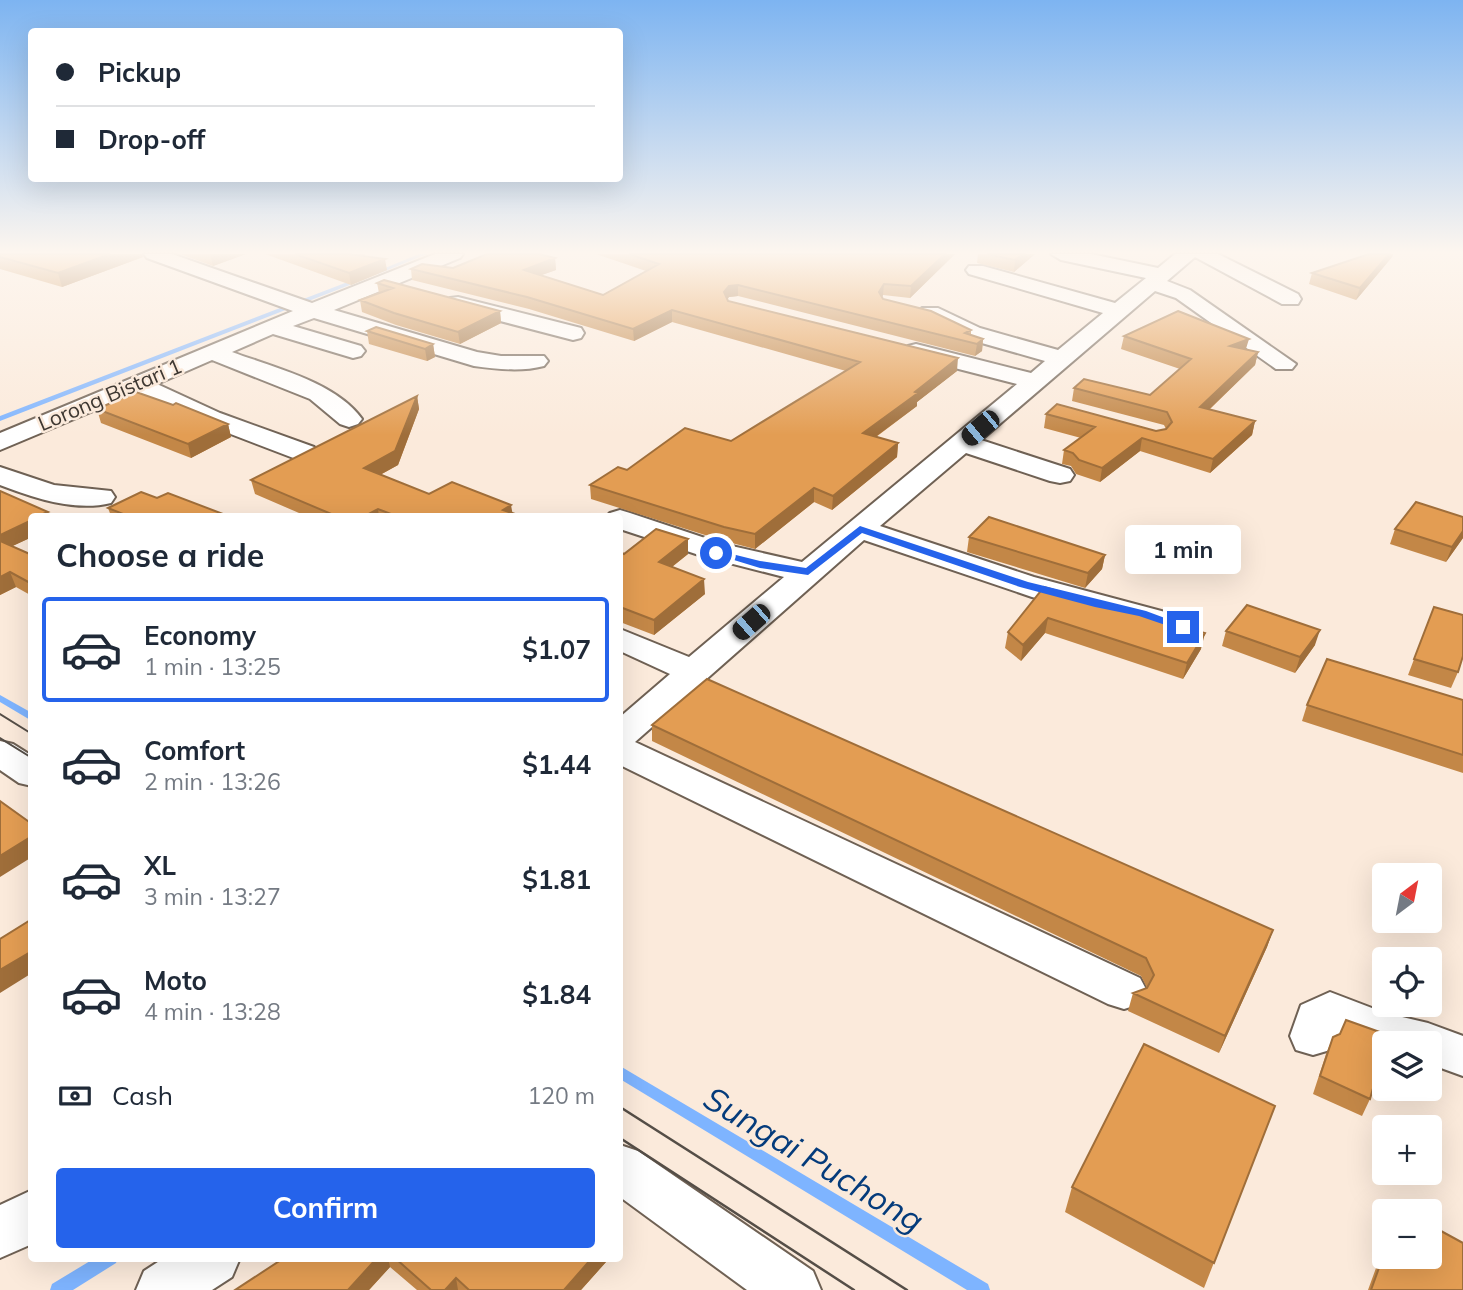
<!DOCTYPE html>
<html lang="en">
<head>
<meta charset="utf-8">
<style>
  body { margin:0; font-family:Mulish,sans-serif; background:#f6f6f7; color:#1f2937; height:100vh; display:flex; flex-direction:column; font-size:26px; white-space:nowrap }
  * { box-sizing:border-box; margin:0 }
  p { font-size:23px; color:#747a83 }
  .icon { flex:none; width:38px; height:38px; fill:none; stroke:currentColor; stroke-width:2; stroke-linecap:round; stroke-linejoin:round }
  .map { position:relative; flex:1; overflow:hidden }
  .panel { position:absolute; left:28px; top:513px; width:595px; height:749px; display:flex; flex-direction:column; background:#fff; border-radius:7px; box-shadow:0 7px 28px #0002 }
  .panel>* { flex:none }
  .guide { position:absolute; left:28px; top:28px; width:595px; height:154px; border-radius:7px; box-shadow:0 7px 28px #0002; display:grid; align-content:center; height:154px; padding:0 28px; background:#fff }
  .needle { width:46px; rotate:32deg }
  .controls { position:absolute; left:1372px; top:863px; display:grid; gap:14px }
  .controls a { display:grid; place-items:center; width:70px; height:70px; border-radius:7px; background:#fff; box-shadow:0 7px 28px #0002; font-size:35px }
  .end { position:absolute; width:32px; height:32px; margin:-16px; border:9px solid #2563eb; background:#fff; box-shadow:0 0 0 4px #fff }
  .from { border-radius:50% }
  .bubble { position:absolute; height:49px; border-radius:7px; background:#fff; box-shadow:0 7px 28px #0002; font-size:23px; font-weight:700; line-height:49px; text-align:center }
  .car { position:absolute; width:21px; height:42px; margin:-21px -10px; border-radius:9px; box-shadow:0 0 5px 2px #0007; background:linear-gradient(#222 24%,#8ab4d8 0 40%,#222 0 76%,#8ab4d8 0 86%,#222 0) }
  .guide b { display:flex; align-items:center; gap:24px; height:66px; font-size:26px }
  .guide b+b { border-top:2px solid #e0e1e3 }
  .guide i { width:18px; height:18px; background:#1f2937 }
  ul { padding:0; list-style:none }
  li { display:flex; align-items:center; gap:21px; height:105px; margin:0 14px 10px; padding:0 14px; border:4px solid transparent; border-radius:7px }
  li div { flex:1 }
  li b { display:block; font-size:26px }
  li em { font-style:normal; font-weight:700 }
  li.on { border-color:#2563eb }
  li>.icon { width:63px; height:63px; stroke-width:1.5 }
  h2 { padding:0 28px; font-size:32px; line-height:84px }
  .pay { display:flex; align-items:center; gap:18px; height:77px; padding:0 28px; font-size:26px }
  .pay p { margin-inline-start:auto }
  .primary-button { display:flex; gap:14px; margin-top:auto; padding:14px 28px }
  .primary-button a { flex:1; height:80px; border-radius:7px; background:#2563eb; color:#fff; font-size:28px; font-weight:700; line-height:80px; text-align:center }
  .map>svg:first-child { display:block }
</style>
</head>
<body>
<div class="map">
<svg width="1463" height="1290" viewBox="0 0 1463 1290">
  <rect width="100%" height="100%" fill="#fbeadb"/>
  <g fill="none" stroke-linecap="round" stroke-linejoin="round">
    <!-- stream -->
    <path fill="#7eb4ff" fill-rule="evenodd" d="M419 254H427L378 274 373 273Z
      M358 278 361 280 360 281 0 421V416Z
      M0 695 32 713V721L0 702Z
      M620 1066 988 1284 990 1290H967L620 1079Z
      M95 1258H118L116 1263 73 1290H50L52 1284Z"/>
    <defs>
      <path id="minor" d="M144 254H172L312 303 435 254H463L460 258 334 310 477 352 501 356H544L548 361 544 366C521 372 497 369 474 366L314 318 293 326 361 346 365 351 361 356 353 358 273 334 232 352C272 367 336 382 362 419L358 424 349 427 340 424 310 399 212 360 157 384 220 413 314 447 318 453 314 459 305 461 296 459 202 423 136 393 0 450V433L293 311 147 258Z
        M1051 254H1091L1158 268 1175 254H1218L1298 294 1301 299 1298 304H1282L1195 257 1167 281 1190 290 1296 364 1292 369H1276L1176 298 1155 291 981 440 1070 469 1074 475 1070 481 1060 483 1050 481 966 453 880 526 1034 577 1195 620 1199 627 1195 634 1183 637 1032 597 864 540 635 742 1140 978 1147 991 1140 1004 1124 1009 1108 1004 620 765V717L670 674 620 651V629L689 657 784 577 702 556 620 529V516H607L610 513 620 510 630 513 723 544 802 562 1017 384 908 356 904 351 908 346 916 344 1031 373 1045 361 964 338 922 318 919 313 922 308H938L980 328 1058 350 1103 313 969 274 966 270 969 266H983L1115 303 1146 278 1061 260Z
        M458 297 581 328 584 333 581 338 573 340 450 308 447 303 450 298Z
        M0 467 54 485 111 491 115 497 111 503C75 512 34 498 0 485Z
        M0 741 13 744 32 756V786L19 783 0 770Z
        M1330 992 1385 1013 1428 1023 1463 1036V1076L1430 1064V1043H1384V1051L1337 1034 1330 1050 1313 1055 1296 1050 1290 1036 1301 1005Z
        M620 1145 638 1151 813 1271 821 1290H747L620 1197Z
        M32 1190V1244L0 1258V1205Z
        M164 1258H240L232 1277 212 1290H136L144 1271Z"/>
    </defs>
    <!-- minor casing -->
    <use href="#minor" stroke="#6f6154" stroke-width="4"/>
    <!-- minor -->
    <use href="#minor" fill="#fff" fill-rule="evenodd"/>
    <!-- tram-far1 -->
    <path stroke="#554e47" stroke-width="2" d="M0 714 32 734
      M0 738 32 758"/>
    <!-- tram -->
    <path stroke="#554e47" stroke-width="2.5" d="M620 1107 907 1290
      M620 1138 854 1290"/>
  </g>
  <!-- wall -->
  <path fill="#c38747" d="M0 254 143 257 62 287 0 269Z
    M180 254H246L213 266Z
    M265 254H366L361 256 387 270 351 285Z
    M596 254H955L910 298 883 295 882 297 883 299 971 330V335L983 339 982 351 975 356 738 296 729 297 727 299 728 301 957 371 917 402V406L876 437 898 443 897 457 832 510 814 502 755 549 724 541 591 499 590 485 627 470 731 441 846 371 672 322 634 341 529 309 412 280 411 269 453 268 555 258 556 270 541 275 603 295 646 271Z
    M978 254H1035L1014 272 977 263Z
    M1369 254H1393L1392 257 1356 300 1309 284 1312 273Z
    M377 283 500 311 501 323 460 344 396 325 362 312 360 300 379 293Z
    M367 331 433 344 435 357 427 361 369 344Z
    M1124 336 1246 349 1258 352 1255 365 1209 410 1255 421 1252 435 1210 473 1140 451 1100 482 1076 474 1071 466 1062 464 1064 450 1081 438 1044 428 1046 414 1156 431 1166 429 1164 425 1072 401 1074 388 1150 395 1180 369 1121 349Z
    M417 396 419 409 398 465 380 475 429 494 512 513 521 516H306L255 494 251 480Z
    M97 409 228 424 231 437 191 458 101 423Z
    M0 491 48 512 50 516H32V537L12 546 32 555V596L16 587 0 595Z
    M157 498 224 516H111L108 508Z
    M1395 529 1463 538 1446 562 1390 544Z
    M969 537 1105 555 1102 569 1085 588 967 552Z
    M688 539V554L672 567 705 594 654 635 620 622V552L624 554Z
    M1044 587 1201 649 1183 679 1045 633 1021 661 1005 648 1008 632Z
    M1434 607 1458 672 1451 688 1408 675Z
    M1226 631 1315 645 1295 673 1222 646Z
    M1463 700V773L1302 721 1307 705Z
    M652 725 1273 930 1267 947 1219 1053 1128 1011 1133 993 1147 988 1141 976 652 741Z
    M1333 1037 1370 1099 1362 1116 1313 1094 1326 1054Z
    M1275 1106 1204 1288 1065 1212 1072 1187Z
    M1384 1246V1256L1463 1290H1368Z
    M284 1258H605L606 1262 581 1290H417L390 1267 369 1290H235Z"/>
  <!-- shaded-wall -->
  <path fill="#9f6e3a" d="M110 254H142L143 257 62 287 58 273Z
    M210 254H246L213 266Z
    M945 254H955L910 298 911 286Z
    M1023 254H1035L1014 272 1015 260Z
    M1389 254H1393L1392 257 1356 300 1360 288Z
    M555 258 556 270 525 281 524 270Z
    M385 259 387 270 351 285 349 273Z
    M884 284 883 295 878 304 879 292Z
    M738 285V296L729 297 724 304V292L729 286Z
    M672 310V322L634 341 633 329Z
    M500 311 501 323 460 344 458 332Z
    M983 339 982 351 975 356 977 344Z
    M1249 339 1245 352 1230 346Z
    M433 344 435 357 427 361 425 349Z
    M1258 352 1255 365 1197 421 1200 407Z
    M958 358 957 371 917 402V406L863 446V433Z
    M417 396 419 409 398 465 367 482 364 468Z
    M1255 421 1252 435 1210 473 1213 459Z
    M228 424 231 437 191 458 188 444Z
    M1142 438 1140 451 1100 482 1102 468Z
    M898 443 897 457 832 510 833 496Z
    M814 488V502L755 549V534Z
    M511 505 513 516 503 510Z
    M378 509 379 516H365Z
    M48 512 50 516H38Z
    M32 520V537L0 552V535Z
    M1463 531V538L1446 562 1452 547Z
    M688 539V554L659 577V562Z
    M1105 555 1102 569 1085 588 1088 573Z
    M10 572 16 587 0 595V577Z
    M704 579 705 594 654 635V620Z
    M1048 618 1045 633 1021 661 1023 645Z
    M1320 630 1315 645 1295 673 1300 657Z
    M1205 633 1201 649 1183 679 1187 663Z
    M32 836V857L0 877V856Z
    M1273 930 1267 947 1219 1053 1225 1036Z
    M32 951V973L0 993V970Z
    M377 1258H388L390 1267 369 1290H348Z
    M592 1258H605L606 1262 581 1290H564Z
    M456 1278 458 1290H445Z"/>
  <!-- building -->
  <path fill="#e39d53" stroke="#9f6e3a" stroke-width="2" d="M0 254H110L58 273 0 257Z
    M295 254H349L385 259 349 273Z
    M487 254H539L555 258 524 270 603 295 659 264 629 254H945L911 286 884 284 879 292 883 299 931 311 971 330 965 333 983 339 977 344 738 285 729 286 724 292 728 301 958 358 915 392 918 393 863 433 898 443 833 496 814 488 755 534 724 527 590 485 618 467 627 470 685 428 731 441 860 362 672 310 633 329 527 297 411 269 422 264 453 268Z
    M987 254H1023L1015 260Z
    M1369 254H1389L1360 288 1312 273Z
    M384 280 500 311 458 332 394 313 360 300 393 288 377 283Z
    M1178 311 1249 339 1230 346 1258 352 1200 407 1255 421 1213 459 1142 438 1102 468 1079 460 1073 453 1064 450 1095 427 1046 414 1057 404 1156 431 1166 429 1172 422 1167 412 1074 388 1084 379 1150 395 1191 359 1124 336Z
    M376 327 433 344 425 349 367 331Z
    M136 392 173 405 176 403 228 424 188 444 97 409Z
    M417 396 395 451 364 468 429 494 452 482 511 505 503 510 521 516H396L378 509 365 516H336L251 480Z
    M0 491 48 512 38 516H32V520L0 535Z
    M141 492 157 498 168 493 223 514 220 516H128L108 508Z
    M1416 502 1463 517V531L1452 547 1395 529Z
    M989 517 1105 555 1088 573 969 537Z
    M656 529 688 539 659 562 704 579 654 620 620 607V552L624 554Z
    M0 541 32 555V584L10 572 0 577Z
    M1044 587 1205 633 1187 663 1048 618 1023 645 1008 632Z
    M1247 605 1320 630 1300 657 1226 631Z
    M1434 607 1463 615V656L1458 672 1414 659Z
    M1327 659 1463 700V755L1307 705Z
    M707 679 1273 930 1225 1036 1133 993 1147 988 1154 975 1146 958 652 725Z
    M0 801 32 824V836L0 856Z
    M32 919V951L0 970V939Z
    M1346 1020 1388 1035 1386 1043H1384V1049L1370 1099 1320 1076 1333 1037 1340 1034Z
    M1144 1044 1275 1106 1214 1263 1072 1187Z
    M1430 1225 1463 1243V1290H1371L1384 1254V1256H1430Z
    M284 1258H377L348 1290H235Z
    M395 1258H592L564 1290H469L456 1278 445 1290H431Z"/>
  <!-- sky -->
  <linearGradient id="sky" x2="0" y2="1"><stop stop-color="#7db4f1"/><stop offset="0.58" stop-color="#fdf6ef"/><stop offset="1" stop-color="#fdf6ef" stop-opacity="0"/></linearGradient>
  <rect width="1463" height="435" fill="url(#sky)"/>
  <!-- route -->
  <path fill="#2563eb" d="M860 526 1028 582 1146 611 1189 627 1183 631 1139 616 1095 607 1020 587 862 533 808 575 760 568 711 553 716 550 760 561 806 568Z"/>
  <g text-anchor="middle" stroke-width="5" stroke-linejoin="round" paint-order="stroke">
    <!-- far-street labels -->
    <g font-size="21" fill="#3e3832" stroke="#fbeadb">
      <text transform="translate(110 395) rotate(-23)" y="7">Lorong Bistari 1</text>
    </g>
    <!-- near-water labels -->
    <g font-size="33" font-style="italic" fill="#043b7b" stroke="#fbeadb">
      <text transform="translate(814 1159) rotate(31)" y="12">Sungai Puchong</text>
    </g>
  </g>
</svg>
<div class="controls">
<a><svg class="needle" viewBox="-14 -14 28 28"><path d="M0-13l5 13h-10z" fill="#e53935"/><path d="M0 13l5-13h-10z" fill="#747a83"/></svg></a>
<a><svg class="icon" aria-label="locate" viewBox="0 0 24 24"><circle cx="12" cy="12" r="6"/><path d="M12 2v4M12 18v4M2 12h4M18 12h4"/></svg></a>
<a><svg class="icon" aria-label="layers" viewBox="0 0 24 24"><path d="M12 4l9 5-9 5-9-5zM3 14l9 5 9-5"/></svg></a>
<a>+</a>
<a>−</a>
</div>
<i class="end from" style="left:716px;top:553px"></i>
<i class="end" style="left:1183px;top:627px"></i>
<div class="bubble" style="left:1125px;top:525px;width:116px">1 min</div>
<i class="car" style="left:980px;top:428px;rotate:230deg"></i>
<i class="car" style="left:751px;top:622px;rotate:229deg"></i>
<div class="guide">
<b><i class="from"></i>Pickup</b>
<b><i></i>Drop-off</b>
</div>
<section class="panel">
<h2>Choose a ride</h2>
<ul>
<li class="on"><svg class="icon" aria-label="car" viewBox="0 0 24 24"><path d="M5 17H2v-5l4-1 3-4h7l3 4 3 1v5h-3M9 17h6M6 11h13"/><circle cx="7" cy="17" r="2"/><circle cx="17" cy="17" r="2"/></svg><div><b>Economy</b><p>1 min · 13:25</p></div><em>$1.07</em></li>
<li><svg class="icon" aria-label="car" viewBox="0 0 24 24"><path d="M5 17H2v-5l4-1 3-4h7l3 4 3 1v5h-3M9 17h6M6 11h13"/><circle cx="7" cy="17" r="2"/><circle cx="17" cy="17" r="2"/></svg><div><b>Comfort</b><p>2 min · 13:26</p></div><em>$1.44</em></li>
<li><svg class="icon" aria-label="car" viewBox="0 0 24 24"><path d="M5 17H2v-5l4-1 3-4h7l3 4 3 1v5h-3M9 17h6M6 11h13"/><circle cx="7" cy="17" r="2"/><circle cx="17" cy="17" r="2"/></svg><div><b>XL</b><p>3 min · 13:27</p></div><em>$1.81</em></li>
<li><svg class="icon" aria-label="car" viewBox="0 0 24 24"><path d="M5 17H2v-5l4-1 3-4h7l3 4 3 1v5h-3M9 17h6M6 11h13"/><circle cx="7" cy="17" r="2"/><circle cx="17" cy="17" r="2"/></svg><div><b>Moto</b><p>4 min · 13:28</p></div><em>$1.84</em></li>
</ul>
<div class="pay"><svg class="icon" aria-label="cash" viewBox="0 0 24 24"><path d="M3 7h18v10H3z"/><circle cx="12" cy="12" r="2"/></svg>Cash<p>120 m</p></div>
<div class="primary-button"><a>Confirm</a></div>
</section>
</div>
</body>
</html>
